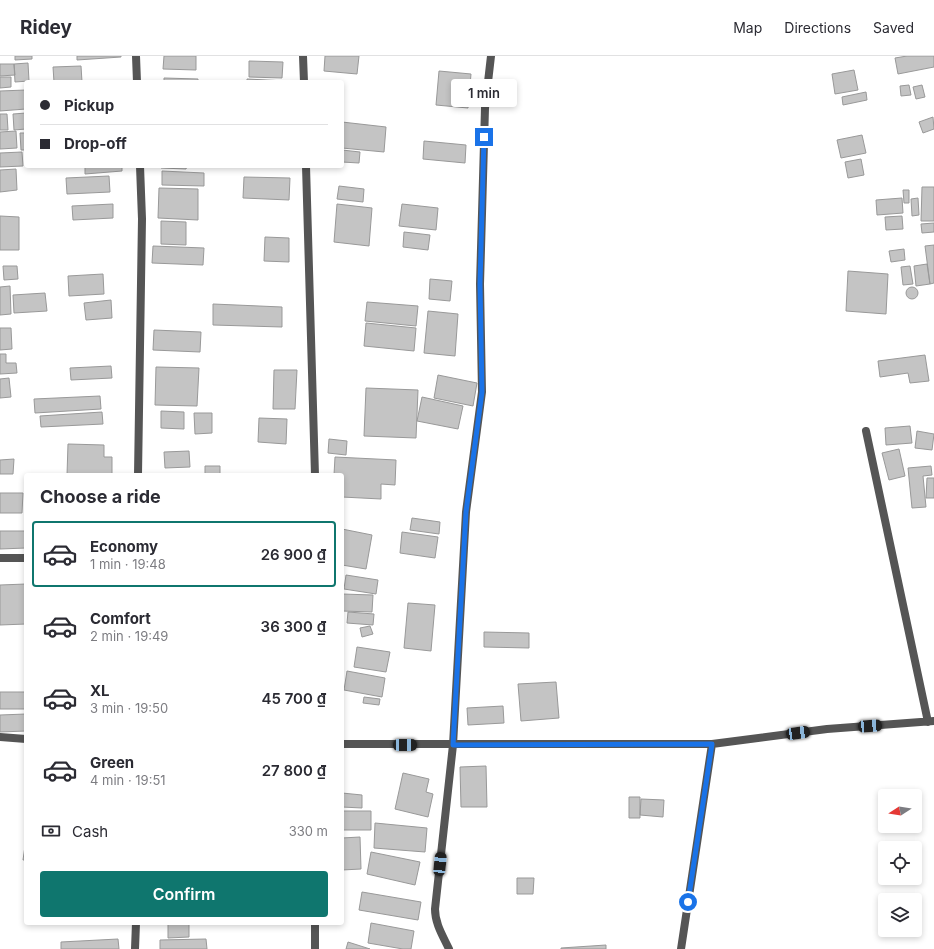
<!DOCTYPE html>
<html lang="en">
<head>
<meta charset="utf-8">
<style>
  body { margin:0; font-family:Inter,sans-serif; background:#f7f7f7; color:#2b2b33; height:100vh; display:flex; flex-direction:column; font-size:15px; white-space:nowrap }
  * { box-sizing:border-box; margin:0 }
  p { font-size:13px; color:#7c7c81 }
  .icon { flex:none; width:22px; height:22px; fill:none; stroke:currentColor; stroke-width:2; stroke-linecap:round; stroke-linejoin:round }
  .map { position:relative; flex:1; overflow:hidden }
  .details { position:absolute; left:24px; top:417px; width:320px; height:452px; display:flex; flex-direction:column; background:#fff; border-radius:4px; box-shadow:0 2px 6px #0003 }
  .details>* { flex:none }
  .hud { position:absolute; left:24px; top:24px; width:320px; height:88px; border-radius:4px; box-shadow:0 2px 6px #0003; display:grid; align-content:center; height:88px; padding:0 16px; background:#fff }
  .needle { width:26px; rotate:258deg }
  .tools { position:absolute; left:878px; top:733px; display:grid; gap:8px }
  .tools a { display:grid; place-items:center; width:44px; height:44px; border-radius:4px; background:#fff; box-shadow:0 2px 6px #0003; font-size:20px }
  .end { position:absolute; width:18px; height:18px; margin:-9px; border:5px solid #1a73e8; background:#fff; box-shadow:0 0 0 2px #fff }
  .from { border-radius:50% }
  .bubble { position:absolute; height:28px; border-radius:4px; background:#fff; box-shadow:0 2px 6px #0003; font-size:13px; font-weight:600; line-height:28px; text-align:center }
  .car { position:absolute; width:12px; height:24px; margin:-12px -6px; border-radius:5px; box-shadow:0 0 3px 1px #0007; background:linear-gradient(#222 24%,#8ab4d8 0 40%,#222 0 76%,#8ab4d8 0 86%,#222 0) }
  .hud b { display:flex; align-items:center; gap:14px; height:38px; font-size:15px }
  .hud b+b { border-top:1px solid #e1e1e2 }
  .hud i { width:10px; height:10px; background:#2b2b33 }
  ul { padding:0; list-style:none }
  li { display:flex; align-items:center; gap:12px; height:66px; margin:0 8px 6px; padding:0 8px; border:2px solid transparent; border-radius:4px }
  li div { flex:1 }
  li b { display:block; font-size:15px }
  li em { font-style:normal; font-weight:600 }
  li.on { border-color:#0f766e }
  li>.icon { width:36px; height:36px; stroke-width:1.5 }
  h2 { padding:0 16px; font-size:18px; line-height:48px }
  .pay { display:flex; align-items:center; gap:10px; height:44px; padding:0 16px; font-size:15px }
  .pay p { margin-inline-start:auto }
  .primary-button { display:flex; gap:8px; margin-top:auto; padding:8px 16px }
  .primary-button a { flex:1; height:46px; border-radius:4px; background:#0f766e; color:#fff; font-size:16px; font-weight:600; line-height:46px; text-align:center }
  header { display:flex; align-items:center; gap:24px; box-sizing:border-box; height:56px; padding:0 20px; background:#fff; border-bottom:1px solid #e1e1e2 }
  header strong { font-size:19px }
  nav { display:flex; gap:22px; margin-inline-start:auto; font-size:14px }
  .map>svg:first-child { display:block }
</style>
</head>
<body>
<header>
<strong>Ridey</strong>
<nav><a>Map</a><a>Directions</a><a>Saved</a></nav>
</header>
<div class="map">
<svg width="934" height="893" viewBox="0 0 934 893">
  <rect width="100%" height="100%" fill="#fff"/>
  <!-- building -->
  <path fill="#c4c4c4" stroke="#999" d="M15 0H32V3L15 4Z
    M77 0H121V1L77 4Z
    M164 0H196V14L163 13Z
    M325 0H359L357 18 324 15Z
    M907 0H934V11L898 18 895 2Z
    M249 5 283 6 282 22 249 21Z
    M28 7 29 25 15 26 14 8Z
    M0 8H14L15 19 0 20Z
    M81 10 82 26H54L53 11Z
    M854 14 858 34 835 38 832 18Z
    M439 15 471 18 468 52 436 49Z
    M0 21H11V31L0 32Z
    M164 22 198 23V26H164Z
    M247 23 286 25V26H247Z
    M909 29 911 39 901 40 900 30Z
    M922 29 925 41 916 43 913 31Z
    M26 34V53L0 55V35Z
    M866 36 867 44 843 49 842 41Z
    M26 57V73L14 74 13 58Z
    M0 58H7L8 74H0Z
    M933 61 934 73 923 77 919 66Z
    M342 66 386 71 384 96 342 92Z
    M16 75 17 92 0 93V76Z
    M20 77H26V94H21Z
    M862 79 866 97 841 102 837 84Z
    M424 85 466 89 465 107 423 103Z
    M342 94 360 96 359 107 342 106Z
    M22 96 23 110 0 111V97Z
    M861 103 864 119 848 122 845 106Z
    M85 110H122V115L85 118Z
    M161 110H187L186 113 161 112Z
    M16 113 17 134 0 136V114Z
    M162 115 204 117V130L162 129Z
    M109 120 110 136 67 138 66 122Z
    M244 121 290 122 289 144 243 142Z
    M339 130 364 133 363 146 337 143Z
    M922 131H934V165H921Z
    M159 132 198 133V164L158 162Z
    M903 134H909V147H904Z
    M902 142 903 157 877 159 876 144Z
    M918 142 919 159 912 160 911 143Z
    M113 148V162L73 164 72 150Z
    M337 148 372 152 369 190 334 186Z
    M402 148 438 152 436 174 399 170Z
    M0 160 19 161V194H0Z
    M902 160 903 173 886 174 885 161Z
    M161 165 186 166V189L161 188Z
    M934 167V176L922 177 921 168Z
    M404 176 430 179 428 194 403 191Z
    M265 181 289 182V206L264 205Z
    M934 189V227L930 228 925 190Z
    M153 190 204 192 203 209 152 207Z
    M904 193 905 204 891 206 889 195Z
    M927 208 930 228 916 230 914 210Z
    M3 210H17L18 223 4 224Z
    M910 210 913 228 903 229 901 211Z
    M848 215 888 218 886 258 846 255Z
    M103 218 104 238 69 240 68 220Z
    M430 223 452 225 450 245 429 243Z
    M10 230 11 258 0 259V231Z
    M906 237a6 6 0 1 1 12 0a6 6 0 1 1-12 0Z
    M45 237 47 255 14 257 13 239Z
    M111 244 112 262 86 264 84 247Z
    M367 246 418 250 416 270 365 265Z
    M213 248 282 251V271L213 269Z
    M428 255 458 258 455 300 424 297Z
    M366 267 416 272 414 295 364 290Z
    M0 272H11L12 293 0 294Z
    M154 274 201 276 200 296 153 294Z
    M0 298H6V307H16L17 317 0 318Z
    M925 299 929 325 910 327 908 317 880 321 878 305Z
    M111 310 112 322 71 324 70 312Z
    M156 311 199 312 197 350 155 349Z
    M274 314H297L295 353H273Z
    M438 319 477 327 473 350 434 342Z
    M9 322 11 341 0 342V323Z
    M366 332 418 334 416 382 364 380Z
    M100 340 101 353 35 357 34 343Z
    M422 341 463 350 458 373 417 365Z
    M161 355 184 356V373L161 372Z
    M102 356 103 368 41 371 40 360Z
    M194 357H212V377L195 378Z
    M259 362 287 363 286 388 258 386Z
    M910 370 912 387 886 389 885 372Z
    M917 375 934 378 932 394 915 392Z
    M329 383 347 385 346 399 328 397Z
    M68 388 104 389V401H112V419H67Z
    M899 393 905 420 889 424 882 397Z
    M189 395 190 411 165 412 164 396Z
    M335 401 396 404 395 429 381 428V443L342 441V419H334Z
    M14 403 13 418H0V404Z
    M205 410H220V419H205Z
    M931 410 932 419 923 420 926 451 912 452 908 412Z
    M927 422H934V442H926Z
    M0 437H23L22 457H0Z
    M412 462 440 466 439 478 410 474Z
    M342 473 372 479 366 513 342 509Z
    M0 475H26V492L0 493Z
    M402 476 438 481 435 502 400 497Z
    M346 519 378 524 376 538 344 533Z
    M26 528V568L0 569V529Z
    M342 538 373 539 372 556 342 555Z
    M408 547 435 549 431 595 404 592Z
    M348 556 374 558 373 569 347 567Z
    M370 570 373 578 362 581 360 572Z
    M484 576 529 577V592L484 591Z
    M357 591 390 596 386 616 354 611Z
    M347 615 385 622 382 641 344 634Z
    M556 626 559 662 521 665 518 628Z
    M0 636H26V653H0Z
    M364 641 380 643 379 649 363 647Z
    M503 650 504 667 468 669 467 652Z
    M26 658V675L0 676V659Z
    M486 710 487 751H461L460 711Z
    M403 717 429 723 426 736 433 738 428 761 395 753Z
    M342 737 362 739V752L342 751Z
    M629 741H640V762H629Z
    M641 743 664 744 663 761 640 759Z
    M342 755H371V774H342Z
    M375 767 427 772 425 796 374 792Z
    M360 781 361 813 342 814V782Z
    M26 783V804H23Z
    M371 796 420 806 415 829 367 818Z
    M517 822H534L533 838H517Z
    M362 836 421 846 418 864 359 854Z
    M168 867H189V881L168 882Z
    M371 867 414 875 411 893H403L368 887Z
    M118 883 119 893H61V886Z
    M206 883 207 893H160V884Z
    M348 886 370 893H346Z
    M606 889V893H561V892Z"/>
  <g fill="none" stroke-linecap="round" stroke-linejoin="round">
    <!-- minor -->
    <path stroke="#555" stroke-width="8" d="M136 0 137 26
      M303 0 304 26
      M306 110 315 419
      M866 375 928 666
      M138 419 142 163 140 110
      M0 502H26
      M0 681 26 683
      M342 688H712L827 673 934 665
      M135 893 136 867
      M315 893V867
      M449 893C443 880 435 868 435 853L453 689 466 456 482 336 480 228 485 52 491 0
      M681 893 712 688"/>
  </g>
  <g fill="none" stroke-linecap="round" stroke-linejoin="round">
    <!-- route -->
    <path stroke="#1a73e8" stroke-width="5" d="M484 81 480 228 482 336 466 456 453 689 712 688 688 846"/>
  </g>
</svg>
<div class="tools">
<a><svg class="needle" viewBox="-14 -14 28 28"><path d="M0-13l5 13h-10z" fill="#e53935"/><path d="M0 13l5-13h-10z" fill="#7c7c81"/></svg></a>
<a><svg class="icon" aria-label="locate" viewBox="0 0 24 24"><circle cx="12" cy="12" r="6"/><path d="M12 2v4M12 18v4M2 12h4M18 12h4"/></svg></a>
<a><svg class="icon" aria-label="layers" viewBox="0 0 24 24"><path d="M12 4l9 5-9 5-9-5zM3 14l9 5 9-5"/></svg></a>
</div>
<i class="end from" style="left:688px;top:846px"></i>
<i class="end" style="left:484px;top:81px"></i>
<div class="bubble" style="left:451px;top:23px;width:66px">1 min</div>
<i class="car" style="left:870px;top:670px;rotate:86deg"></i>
<i class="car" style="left:798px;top:677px;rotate:82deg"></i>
<i class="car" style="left:405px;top:689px;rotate:90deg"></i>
<i class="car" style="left:440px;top:808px;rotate:6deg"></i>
<div class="hud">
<b><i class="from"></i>Pickup</b>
<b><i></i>Drop-off</b>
</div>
<section class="details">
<h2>Choose a ride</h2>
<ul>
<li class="on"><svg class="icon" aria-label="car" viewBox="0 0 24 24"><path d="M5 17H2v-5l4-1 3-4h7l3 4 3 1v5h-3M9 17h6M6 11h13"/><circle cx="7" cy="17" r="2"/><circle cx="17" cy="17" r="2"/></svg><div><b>Economy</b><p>1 min · 19:48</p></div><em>26 900 ₫</em></li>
<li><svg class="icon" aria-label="car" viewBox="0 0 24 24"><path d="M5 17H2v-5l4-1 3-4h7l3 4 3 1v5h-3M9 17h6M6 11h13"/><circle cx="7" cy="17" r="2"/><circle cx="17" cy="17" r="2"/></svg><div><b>Comfort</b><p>2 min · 19:49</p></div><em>36 300 ₫</em></li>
<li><svg class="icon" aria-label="car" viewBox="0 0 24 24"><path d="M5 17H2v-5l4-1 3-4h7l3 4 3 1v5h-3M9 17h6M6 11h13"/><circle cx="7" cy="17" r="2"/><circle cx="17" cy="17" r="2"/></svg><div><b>XL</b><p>3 min · 19:50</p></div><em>45 700 ₫</em></li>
<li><svg class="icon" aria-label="car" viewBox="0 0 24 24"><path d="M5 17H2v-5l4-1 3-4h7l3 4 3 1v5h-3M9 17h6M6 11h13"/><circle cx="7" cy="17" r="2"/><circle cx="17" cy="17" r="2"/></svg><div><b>Green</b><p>4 min · 19:51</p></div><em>27 800 ₫</em></li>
</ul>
<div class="pay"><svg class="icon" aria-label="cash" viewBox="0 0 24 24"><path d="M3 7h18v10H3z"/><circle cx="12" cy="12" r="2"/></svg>Cash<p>330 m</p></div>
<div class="primary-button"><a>Confirm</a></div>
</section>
</div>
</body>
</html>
